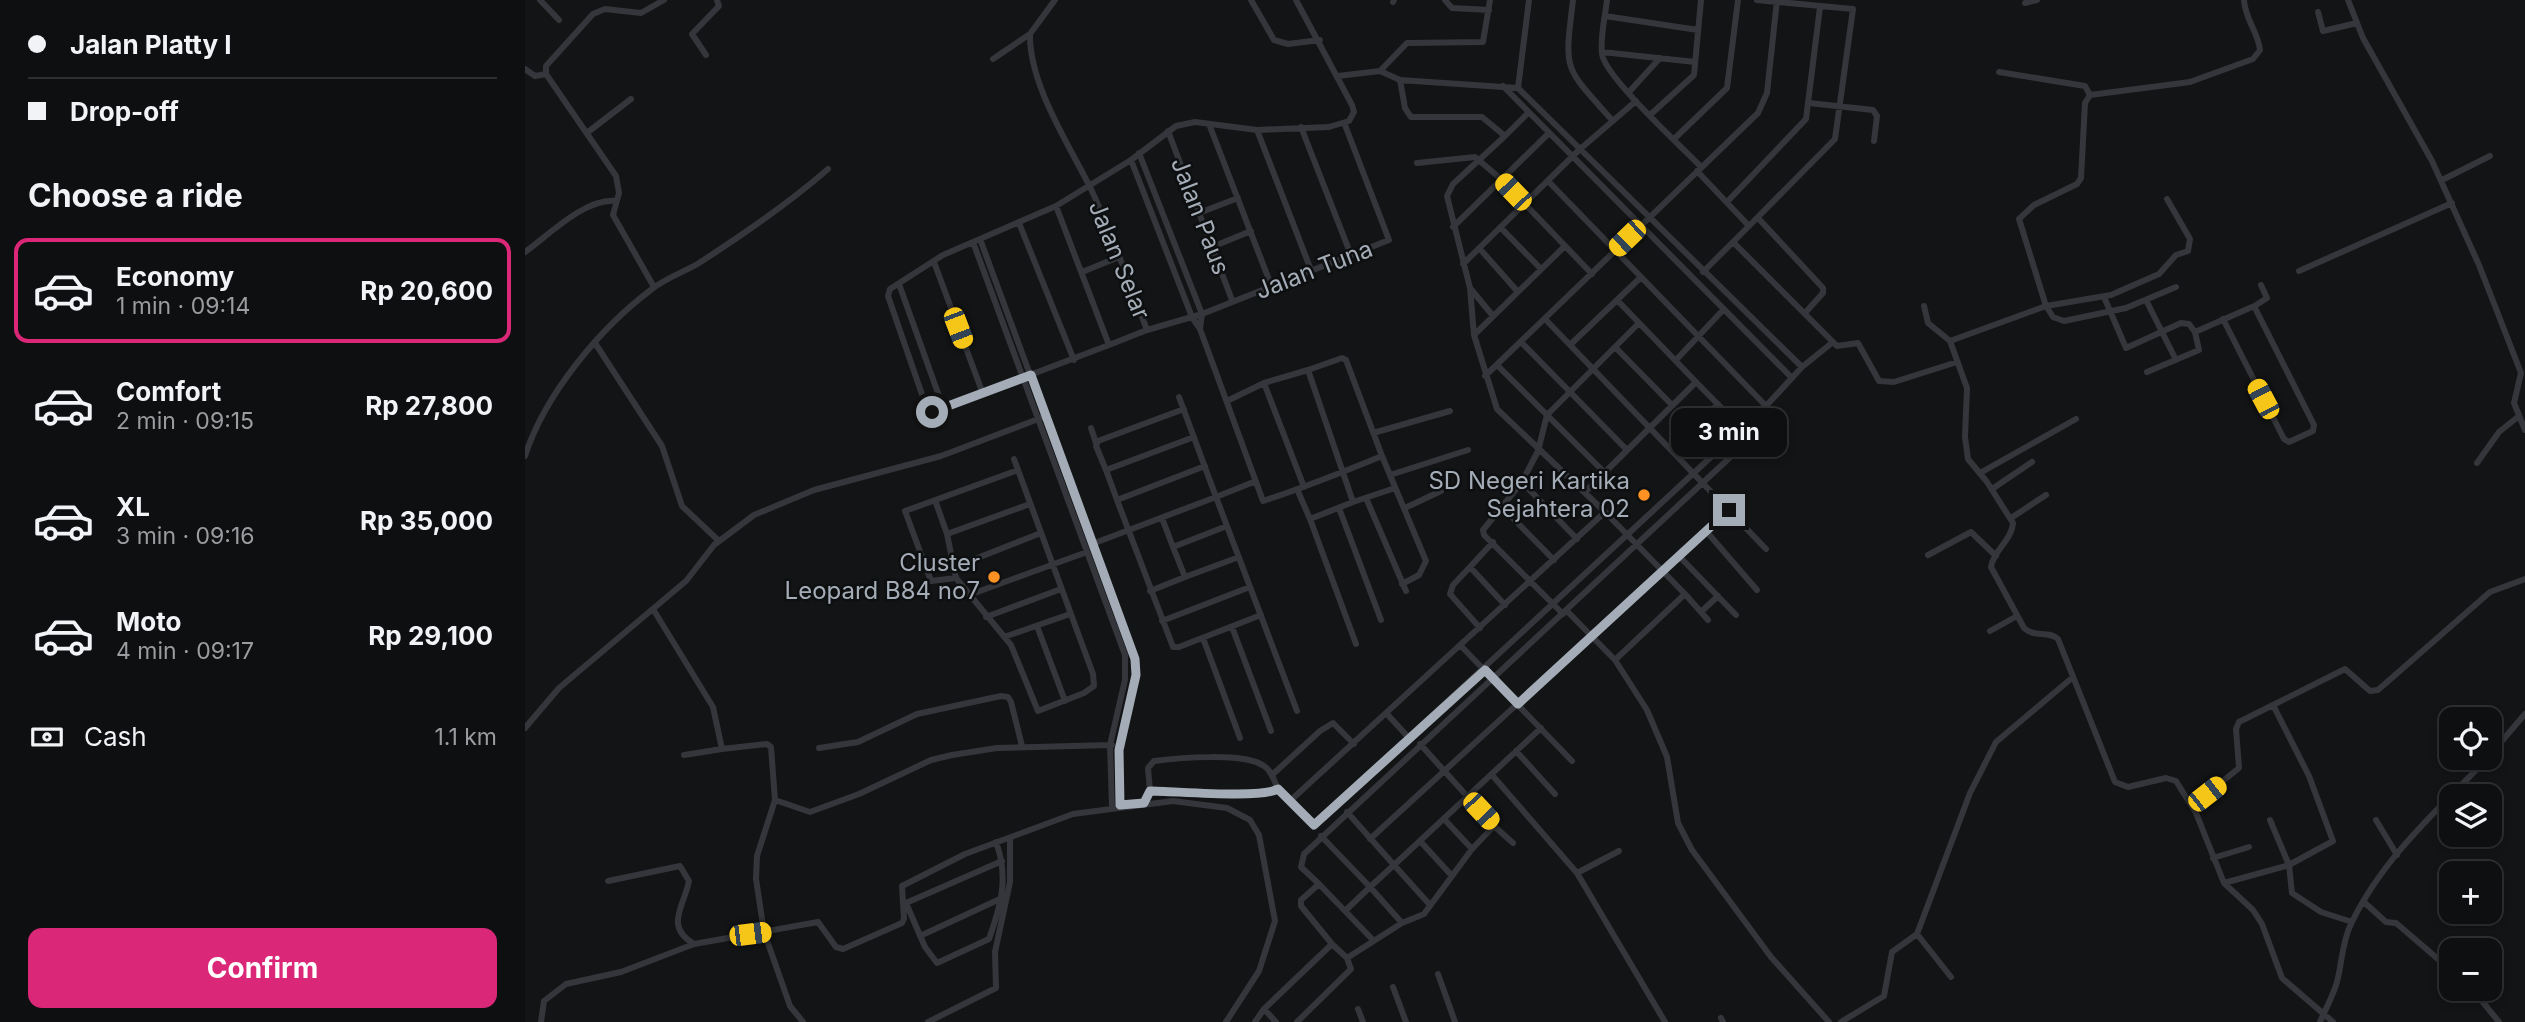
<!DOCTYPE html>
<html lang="en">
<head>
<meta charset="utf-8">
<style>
  body { margin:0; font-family:Inter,sans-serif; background:#171819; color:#f1f3f6; height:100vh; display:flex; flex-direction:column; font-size:26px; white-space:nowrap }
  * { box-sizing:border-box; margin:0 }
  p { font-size:23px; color:#9b9c9f }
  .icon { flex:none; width:38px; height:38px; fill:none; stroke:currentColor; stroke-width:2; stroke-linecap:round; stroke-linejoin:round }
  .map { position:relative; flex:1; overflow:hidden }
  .sheet { display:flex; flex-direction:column; background:#0e0f10; width:525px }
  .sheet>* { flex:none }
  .top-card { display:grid; align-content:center; height:154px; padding:0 28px; background:#0e0f10 }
  .controls { position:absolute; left:1914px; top:707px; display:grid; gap:14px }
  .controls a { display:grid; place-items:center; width:63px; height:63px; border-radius:14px; background:#0e0f10; box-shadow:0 4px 10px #0003,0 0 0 2px #2e2f30; font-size:35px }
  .end { position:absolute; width:32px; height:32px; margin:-16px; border:9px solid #a4adb7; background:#111; box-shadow:0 0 0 4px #111 }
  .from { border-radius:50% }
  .bubble { position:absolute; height:49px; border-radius:14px; background:#0e0f10; box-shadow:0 4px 10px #0003,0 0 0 2px #2e2f30; font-size:23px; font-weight:700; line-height:49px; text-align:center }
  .car { position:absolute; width:21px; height:42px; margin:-21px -10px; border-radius:9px; box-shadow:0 0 5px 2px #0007; background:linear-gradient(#f5c518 24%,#345 0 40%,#f5c518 0 76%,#345 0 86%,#f5c518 0) }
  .top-card b { display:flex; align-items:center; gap:24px; height:66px; font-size:26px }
  .top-card b+b { border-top:2px solid #2e2f30 }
  .top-card i { width:18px; height:18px; background:#f1f3f6 }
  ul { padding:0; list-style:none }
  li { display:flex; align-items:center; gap:21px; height:105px; margin:0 14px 10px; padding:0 14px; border:4px solid transparent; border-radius:14px }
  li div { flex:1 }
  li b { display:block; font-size:26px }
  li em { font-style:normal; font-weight:700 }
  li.current { border-color:#db2777 }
  li>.icon { width:63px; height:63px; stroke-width:1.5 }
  h2 { padding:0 28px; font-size:32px; line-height:84px }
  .pay { display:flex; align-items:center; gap:18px; height:77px; padding:0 28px; font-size:26px }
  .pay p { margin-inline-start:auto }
  .cta { display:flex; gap:14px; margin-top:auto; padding:14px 28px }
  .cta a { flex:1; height:80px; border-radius:14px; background:#db2777; color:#fff; font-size:28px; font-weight:700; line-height:80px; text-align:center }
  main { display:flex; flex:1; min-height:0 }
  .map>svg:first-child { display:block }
</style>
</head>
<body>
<main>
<section class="sheet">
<div class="top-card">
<b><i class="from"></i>Jalan Platty I</b>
<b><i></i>Drop-off</b>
</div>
<h2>Choose a ride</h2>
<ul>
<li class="current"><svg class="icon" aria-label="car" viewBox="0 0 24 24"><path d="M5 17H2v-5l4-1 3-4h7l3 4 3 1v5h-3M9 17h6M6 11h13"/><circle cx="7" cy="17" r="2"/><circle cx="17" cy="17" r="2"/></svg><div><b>Economy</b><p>1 min · 09:14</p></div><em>Rp 20,600</em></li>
<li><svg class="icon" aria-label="car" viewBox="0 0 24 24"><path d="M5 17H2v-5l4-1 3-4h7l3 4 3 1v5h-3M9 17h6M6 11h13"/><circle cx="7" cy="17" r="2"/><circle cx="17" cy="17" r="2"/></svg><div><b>Comfort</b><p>2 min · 09:15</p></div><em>Rp 27,800</em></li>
<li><svg class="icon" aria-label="car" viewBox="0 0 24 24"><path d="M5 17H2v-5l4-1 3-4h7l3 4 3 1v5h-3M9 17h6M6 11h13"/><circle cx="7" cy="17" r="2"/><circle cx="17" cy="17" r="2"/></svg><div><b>XL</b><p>3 min · 09:16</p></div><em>Rp 35,000</em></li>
<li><svg class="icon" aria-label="car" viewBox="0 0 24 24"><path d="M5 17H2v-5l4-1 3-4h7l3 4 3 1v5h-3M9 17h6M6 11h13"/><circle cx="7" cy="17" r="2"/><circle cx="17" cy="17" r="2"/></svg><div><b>Moto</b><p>4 min · 09:17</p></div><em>Rp 29,100</em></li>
</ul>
<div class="pay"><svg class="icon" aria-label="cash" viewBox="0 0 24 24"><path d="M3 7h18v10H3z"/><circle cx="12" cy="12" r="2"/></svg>Cash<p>1.1 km</p></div>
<div class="cta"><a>Confirm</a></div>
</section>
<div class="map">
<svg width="2000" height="1022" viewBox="0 0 2000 1022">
  <rect width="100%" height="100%" fill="#131415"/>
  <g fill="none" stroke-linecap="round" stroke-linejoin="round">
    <!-- street -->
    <path stroke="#34363b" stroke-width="6" d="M15 0 34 20
      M726 0 749 40 763 44 795 40
      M920 0 927 8 964 10
      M1048 0C1039 73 1039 66 1087 120
      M1082 0C1080 17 1075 37 1077 54 1080 77 1157 147 1176 167
      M1719 0C1720 19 1733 32 1735 50L1728 59 1665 82 1565 95 1560 103 1556 178 1552 184 1509 205 1494 219 1521 306 1425 341 1442 388 1440 437 1443 459 1462 482 1488 523C1487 540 1468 551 1466 567L1499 628C1509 638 1524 630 1533 639L1590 782 1603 787 1641 778 1651 781 1671 813 1699 883 1728 910 1737 924 1757 978 1808 1022
      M1823 0 1838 38 1907 161 1954 265 1996 373 1989 403 2000 430
      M868 2 869 0
      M1500 3 1512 0
      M1793 12 1798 31 1832 23
      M1080 16 1173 30
      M505 34C504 84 543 143 565 187 587 233 604 283 622 330L677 314 864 240 820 125
      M1077 52 1170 62
      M181 55 167 34 194 6 192 0
      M468 59 505 34 530 0
      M0 69 10 76 21 74
      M855 71 882 43 958 42 965 0
      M1474 72 1560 86 1565 95
      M813 76 855 71 875 80 993 88 1277 367
      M978 86 1267 378
      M993 88 1004 0
      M1104 92 1135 58
      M1284 103 1348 110 1352 116 1349 141
      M1125 115 1169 75 1176 0
      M684 124 746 285
      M776 127 826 255
      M732 130 786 270
      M643 131 707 300
      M63 132 106 99
      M980 136 1002 114
      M1149 139 1202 88 1213 0
      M614 153 677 314 675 329
      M606 160 667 317 675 329 738 501C778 488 818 472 857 456L821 360 817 358 783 370 828 502 870 488
      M892 163 950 157 976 179 1067 274
      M1172 171 1224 226 1178 272
      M1917 180 1965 156
      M1642 199 1665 239 1663 251 1651 255 1634 274 1586 295 1521 306 1528 317 1539 321 1601 308 1651 287
      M1202 202 1281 119 1295 7
      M531 206 584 345 407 412 401 406 363 296 365 289 418 255 531 206 606 160 651 126 670 122 732 130 804 127 824 121 829 112 827 105 771 0
      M674 213 713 198
      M1233 218 1298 288V293L1280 313
      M494 223 549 360
      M1224 226 1310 139 1328 9 1232 0
      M928 227 1023 134
      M976 228 1016 269
      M455 239 610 659 611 675 594 750 595 805
      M448 242 600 655V680L585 745 587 807
      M1208 242 1312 346 1333 343 1354 381 1369 382 1432 362
      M687 247 726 231
      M955 249 993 292
      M0 252C25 234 60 198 91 201
      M409 262 458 394
      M938 264 1054 150 1111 101
      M1774 271 1927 203
      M557 272 594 257
      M374 284 419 410
      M129 287 88 215 94 193 91 176 21 74V66L68 14 80 9 116 13 139 0
      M945 288 968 316
      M1579 297 1601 348 1656 323 1664 324 1670 332 1674 350 1622 372
      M1621 300 1651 360
      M1399 306 1403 323 1425 341
      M1728 307 1742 298 1736 285
      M1021 320 1241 549
      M1670 332 1727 307 1730 308 1789 425 1788 431 1764 442 1759 439 1698 319
      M949 335 1040 246
      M996 342 1102 450
      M70 343 137 446 157 506 194 541
      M584 345 622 330
      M1045 345 1092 300
      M1090 347 1147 405
      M1151 360 1198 310
      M972 365 1080 473
      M960 376 1233 113 1242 93 1252 0
      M1171 382 1218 430
      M739 383 779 487
      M654 397 691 497 731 481
      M702 401 739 383 783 370
      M1241 406 1277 367 1308 342
      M659 409 573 441 571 446 581 470 669 437
      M566 428 571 443
      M848 433 925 411
      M1147 449 1193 404
      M0 456C20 394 75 328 127 289 141 278 159 272 174 263 219 234 263 204 303 169
      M857 456 901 561 894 575 877 584
      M1952 463 1974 432 1994 416
      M581 470 592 500 680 466
      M1455 473 1551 419
      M865 475 943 450
      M997 482 1052 539
      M772 489 785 519 828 502
      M1467 489 1507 462
      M1060 492 1171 382 1092 300 1115 278
      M841 498 881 591
      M410 500 422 534 431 578 486 645 513 711 559 693 569 686 568 674 489 459
      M592 500 648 647H654L736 615
      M814 508 856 620
      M880 508 916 491
      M978 508 1029 560
      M1080 512 1160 594 1090 660
      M637 518 648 547 702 526
      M1486 518 1521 495
      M785 519 831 644
      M1181 531 1232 590
      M422 534 505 504
      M968 542 945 567 980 605
      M567 544 691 497 772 711
      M648 547 660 577 714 557
      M1403 555 1446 532 1471 556
      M1154 556 1211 615
      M945 567 928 585 925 594 955 628
      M427 568 516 533
      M431 578 406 581 380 511 493 470
      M625 591 660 577
      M1160 594 1183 620
      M444 595 562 552
      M128 609 188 707 197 749 242 744 246 747 250 800 232 856 231 879 239 932 265 1006 278 1022
      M1042 611 1090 660 1122 710 1142 757 1153 823 1167 850 1246 957 1304 1022
      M1176 612 1193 596
      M1038 614 959 535 958 530 997 482 1013 451 1022 415 1114 323
      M461 617 536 589
      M637 621 725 587
      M512 626 540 701
      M707 627 746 731
      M1465 631 1492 616
      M479 637 545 614
      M678 638 715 738
      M936 646 1047 761
      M862 714 884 738
      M1941 715 1944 719
      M0 728 34 688 161 581 189 545 229 515 289 490 416 456 521 416
      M294 748 333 742 392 714 476 696 483 697 486 702 497 746
      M991 751 1030 794
      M159 755 197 749
      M1965 755 2000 714
      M747 775 795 731 808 723 829 744
      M967 775 1052 873 1140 1022
      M753 789 789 825 1241 406 1023 181
      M250 800 285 812 334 794 406 760 427 755 472 748 587 745
      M765 801 1080 512 972 409 949 335 945 288 922 196 928 184 980 136 957 117H886L880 108 875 80
      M619 803 625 791C651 791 736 799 753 789 749 781 747 771 739 766 720 752 652 758 629 761L623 768 625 791
      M1667 806 1714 768 1711 729 1714 722 1748 705
      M919 819 947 849
      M1745 820 1764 865 1767 893 1796 912 1827 922
      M1851 820 1872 855
      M969 826 988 843
      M796 836 845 887 869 865 822 812
      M845 839 1204 510
      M895 841 927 876
      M471 842C484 877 476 905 464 939L412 963 400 947 381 903 477 861
      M1688 858 1724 847
      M1052 873 1094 851
      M83 881 155 866 164 881C159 907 139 926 169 944
      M1699 883 1764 865 1808 841 1784 776 1748 705 1820 669 1845 691 1853 690 1965 592 2000 579
      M794 884 848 940
      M1840 903 1861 922 1871 923 1927 971
      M905 905 869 865 1016 728
      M820 911 845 887 877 923
      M1392 934 1426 977
      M395 936 477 898
      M822 958 877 923 899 914 947 849 969 826 895 744
      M913 974 930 1022
      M868 987 881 1022
      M1947 989 1974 1022
      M739 1009 751 1022
      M833 1009 838 1022
      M1196 1018 1198 1022
      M16 1022 19 1001 41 984 96 972 169 944 293 922 311 947 318 949 377 923 379 919 377 886 440 854 548 814 648 801 702 808 725 820 734 835 750 921 734 971 701 1022
      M403 1022 471 988 470 952 485 882V839
      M730 1022 739 1009 807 944 776 906V900L794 884 776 867 779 854 1243 422
      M772 1022 826 969 822 958 807 944
      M1316 1022 1359 996 1367 952 1392 934 1445 793 1471 742 1548 677
      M1795 1022C1801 1008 1808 996 1812 982 1817 963 1817 942 1826 924 1857 859 1913 809 1963 758"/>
  </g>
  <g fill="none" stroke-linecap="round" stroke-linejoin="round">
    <!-- route -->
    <path stroke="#a4adb7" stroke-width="9" d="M407 412 506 375 610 659 611 675 594 750 595 805 619 803 625 791C650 791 736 799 753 789L789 825 960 670 993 704 1204 510"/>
  </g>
  <!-- markers -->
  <g fill="#fd9123" stroke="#0e0f10" stroke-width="2.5">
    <circle cx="1119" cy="495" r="7"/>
    <circle cx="469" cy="577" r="7"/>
  </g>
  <g text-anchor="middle" stroke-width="5" stroke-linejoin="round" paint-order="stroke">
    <!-- street labels -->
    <g font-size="24" fill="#a4adb7" stroke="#0e0f10">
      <text transform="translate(675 216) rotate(69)" y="8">Jalan Paus</text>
      <text transform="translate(594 260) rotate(68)" y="8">Jalan Selar</text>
      <text transform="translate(789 270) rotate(-21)" y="8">Jalan Tuna</text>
    </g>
    <!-- poi labels -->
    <g font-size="24" fill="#a4adb7" stroke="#0e0f10" text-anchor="end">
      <text x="1105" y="489">SD Negeri Kartika<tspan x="1105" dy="28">Sejahtera 02</tspan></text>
      <text x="455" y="571">Cluster<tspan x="455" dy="28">Leopard B84 no7</tspan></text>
    </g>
  </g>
</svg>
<div class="controls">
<a><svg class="icon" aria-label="locate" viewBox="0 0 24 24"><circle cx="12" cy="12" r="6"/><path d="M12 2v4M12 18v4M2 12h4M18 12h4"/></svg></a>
<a><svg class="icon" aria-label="layers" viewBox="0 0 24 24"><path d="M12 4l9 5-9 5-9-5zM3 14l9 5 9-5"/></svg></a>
<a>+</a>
<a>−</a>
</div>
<i class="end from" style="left:407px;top:412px"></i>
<i class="end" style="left:1204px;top:510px"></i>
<div class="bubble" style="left:1146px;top:408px;width:116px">3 min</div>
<i class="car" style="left:988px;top:192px;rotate:316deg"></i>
<i class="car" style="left:1102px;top:238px;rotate:226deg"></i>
<i class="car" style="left:433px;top:328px;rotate:159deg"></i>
<i class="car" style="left:1738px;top:399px;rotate:332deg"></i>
<i class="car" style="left:1682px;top:794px;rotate:52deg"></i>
<i class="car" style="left:956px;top:811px;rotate:137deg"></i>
<i class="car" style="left:225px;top:934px;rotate:83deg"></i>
</div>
</main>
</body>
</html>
